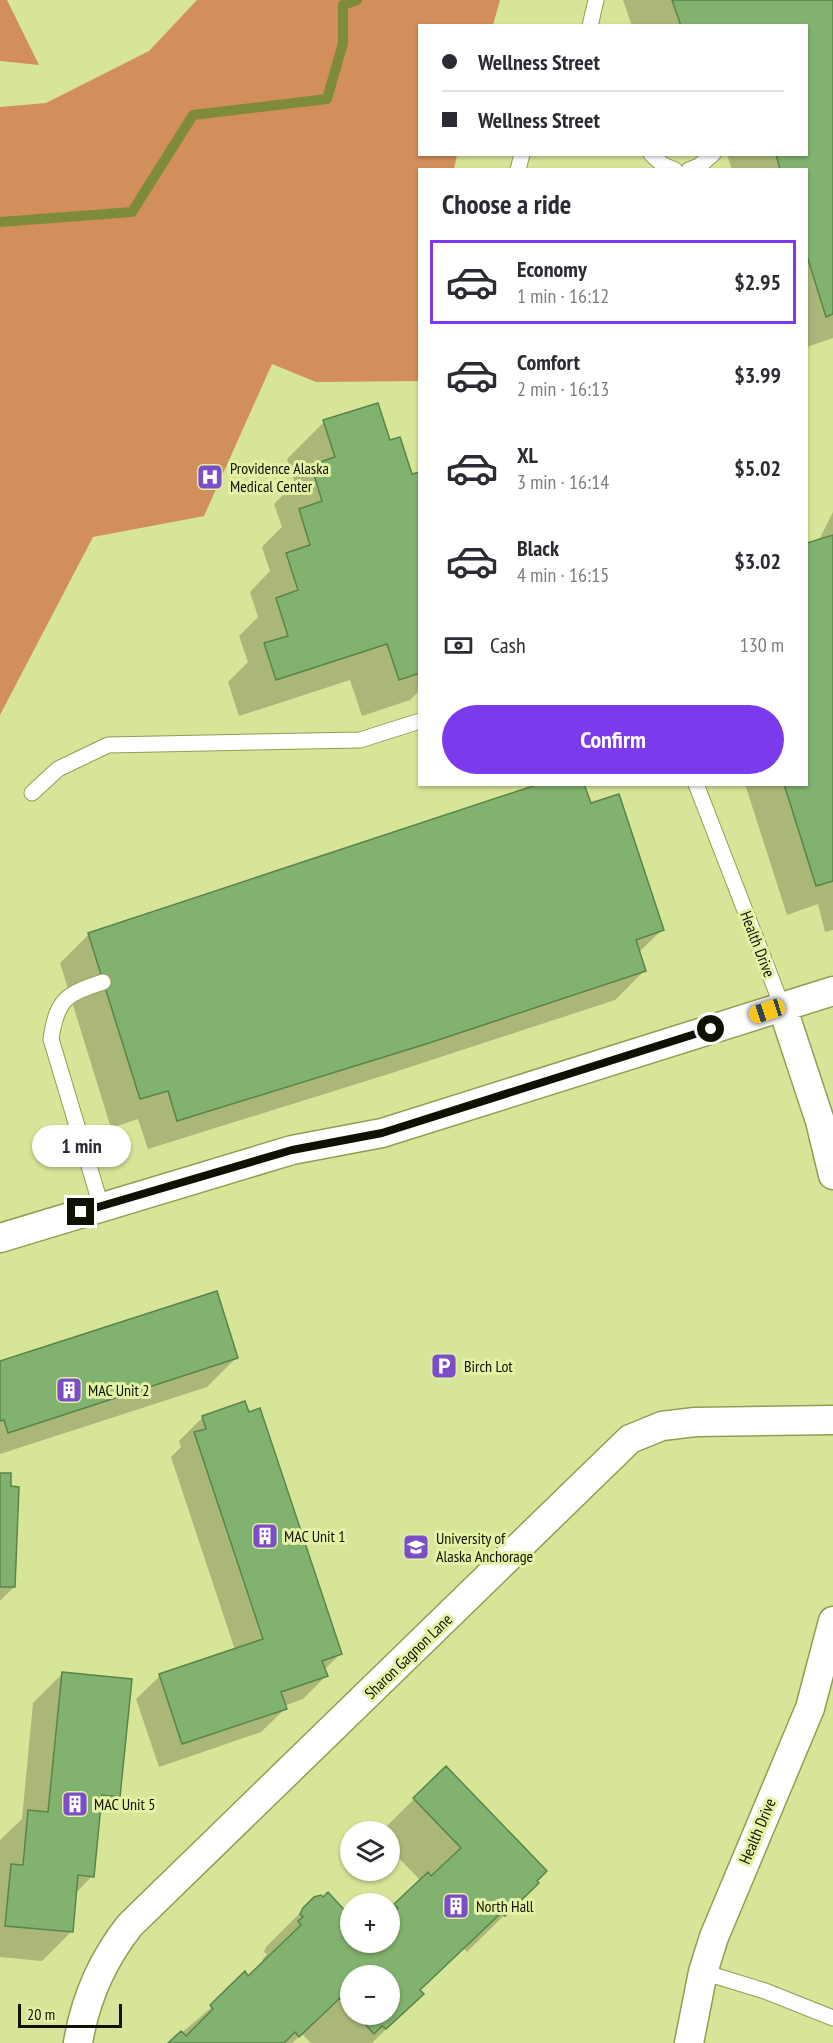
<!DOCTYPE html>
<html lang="en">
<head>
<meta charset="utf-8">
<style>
  body { margin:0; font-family:"PT Sans Narrow",sans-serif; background:#f7f7f7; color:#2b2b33; height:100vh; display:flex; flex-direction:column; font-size:22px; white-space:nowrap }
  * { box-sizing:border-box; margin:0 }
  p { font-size:20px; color:#7c7c81 }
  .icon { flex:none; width:33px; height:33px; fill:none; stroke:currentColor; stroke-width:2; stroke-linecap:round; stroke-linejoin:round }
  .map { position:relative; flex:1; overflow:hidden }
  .details { position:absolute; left:418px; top:168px; width:390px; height:618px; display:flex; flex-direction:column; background:#fff; border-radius:0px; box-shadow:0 2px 4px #0004 }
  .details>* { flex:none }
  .guide { position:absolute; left:418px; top:24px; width:390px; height:132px; border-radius:0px; box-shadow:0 2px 4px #0004; display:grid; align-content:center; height:132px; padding:0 24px; background:#fff }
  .tools { position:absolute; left:340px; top:1821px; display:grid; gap:12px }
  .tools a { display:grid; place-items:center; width:60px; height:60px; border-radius:50%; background:#fff; box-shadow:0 2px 4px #0004; font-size:30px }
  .scale { position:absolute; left:18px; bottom:15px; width:104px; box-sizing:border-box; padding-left:6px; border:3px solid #0e1200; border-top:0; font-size:16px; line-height:21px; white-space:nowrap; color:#0e1200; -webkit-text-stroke:4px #e3f2a4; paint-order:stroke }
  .end { position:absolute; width:27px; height:27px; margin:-14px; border:8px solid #0e1200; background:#fff; box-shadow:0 0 0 3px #fff }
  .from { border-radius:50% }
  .bubble { position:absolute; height:42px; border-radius:21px; background:#fff; box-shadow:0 2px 4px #0004; font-size:20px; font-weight:700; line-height:42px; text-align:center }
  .car { position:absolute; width:18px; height:36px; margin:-18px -9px; border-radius:8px; box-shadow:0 0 4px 2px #0007; background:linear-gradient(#f5c518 24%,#345 0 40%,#f5c518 0 76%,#345 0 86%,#f5c518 0) }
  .guide b { display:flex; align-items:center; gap:21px; height:57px; font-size:22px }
  .guide b+b { border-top:2px solid #e1e1e2 }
  .guide i { width:15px; height:15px; background:#2b2b33 }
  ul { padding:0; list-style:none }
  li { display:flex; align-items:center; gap:18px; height:84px; margin:0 12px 9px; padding:0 12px; border:3px solid transparent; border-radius:0px }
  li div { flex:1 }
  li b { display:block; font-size:22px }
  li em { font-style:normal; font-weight:700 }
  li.current { border-color:#7c3aed }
  li>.icon { width:54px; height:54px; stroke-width:1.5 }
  h2 { padding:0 24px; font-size:27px; line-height:72px }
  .pay { display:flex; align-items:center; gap:15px; height:66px; padding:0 24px; font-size:22px }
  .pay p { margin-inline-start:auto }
  .action { display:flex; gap:12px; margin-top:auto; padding:12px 24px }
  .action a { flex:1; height:69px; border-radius:36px; background:#7c3aed; color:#fff; font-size:24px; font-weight:700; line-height:69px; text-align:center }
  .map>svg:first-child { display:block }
</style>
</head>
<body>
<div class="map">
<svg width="833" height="2043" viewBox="0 0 833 2043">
  <rect width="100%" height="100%" fill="#d6e597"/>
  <!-- forest -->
  <path fill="#d28e5b" d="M0 0H7L39 65 0 61Z
    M197 0H500L493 25 420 26V154L457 155 454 169 420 170V381L316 382 272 364 204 516 93 537 0 715V107L46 103 149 51Z"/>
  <!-- shadow -->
  <path fill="#0003" fill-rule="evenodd" d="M623 0H833V338L807 347V170H732L727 154H807V26H632Z
    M324 422 389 442 411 476 420 473V690L410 700 362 716 350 680 239 716 228 682 248 662 239 636 258 617 250 592 270 571 262 547 282 527 274 504 295 483 287 459Z
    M833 512V930L825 932 818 904 787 915 745 784H807V545L818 542Z
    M590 805 662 930 638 953 644 971 615 1000 395 1072 148 1149 138 1119 111 1128 60 963 89 934Z
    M237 1357 207 1387 0 1454V1363Z
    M203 1417 340 1654 324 1670 326 1676 303 1699 284 1706 285 1709 261 1732 159 1767 136 1699 160 1676 235 1650 171 1457 181 1447 179 1441Z
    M0 1474 14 1587 0 1601Z
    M62 1674 119 1796 98 1817 92 1876 75 1894 71 1932 42 1961 0 1957V1840L22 1819 33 1703Z
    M414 1799 537 1883 467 1952 463 1948 419 1991 422 1994 372 2043H311L302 2034 292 2043H170L264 1962 262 1960 267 1954 264 1952 266 1947 315 1898 323 1899 328 1894 351 1922V1942H390V1911L421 1881 390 1849V1832H381ZM351 1976H390V2014H351Z"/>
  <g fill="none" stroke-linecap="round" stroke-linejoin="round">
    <!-- stream -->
    <path stroke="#7e8b3b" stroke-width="10" d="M0 222 132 212 193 115 327 99 343 43V5L357 0"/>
  </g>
  <!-- building -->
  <path fill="#82b26f" stroke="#598547" stroke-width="1.5" d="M672 0H833V314L826 317 807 256V170H780L776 154H807V26H681Z
    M378 403 390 440 400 437 412 474 420 472V673L399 680 387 644 276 680 264 643 288 636 276 598 298 590 286 553 310 545 299 509 322 501 311 465 335 457 323 420Z
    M833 535V881L816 886 784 784H807V543Z
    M539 784H584L591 803 619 794 664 930 636 940 646 971 426 1044 177 1121 168 1091 140 1099 88 933Z
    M217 1291 238 1358 8 1433 4 1420 0 1421V1361Z
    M245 1401 249 1412 260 1408 342 1654 322 1661 328 1676 281 1692 287 1709 182 1744 159 1674 263 1639 194 1432 206 1429 202 1416Z
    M0 1473H11V1486L19 1487 15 1587H0Z
    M62 1672 132 1679 120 1797 102 1795 94 1877 78 1875 73 1932 5 1926 11 1864 23 1865 28 1810 48 1812Z
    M446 1766 547 1871 537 1881 539 1883 505 1916 501 1913 420 1990 424 1994 386 2029 382 2026 374 2034 356 2014H390V1976H351V2010L340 1998 299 2037 295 2032 284 2043H168L181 2031 186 2036 213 2009 210 2005 245 1971 248 1976 301 1925 298 1921 303 1917 300 1914 303 1908 314 1897 321 1895 323 1897 328 1892 348 1914 346 1916 351 1921V1942H390V1916L398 1908 394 1904 428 1872 431 1876 461 1848 413 1798Z"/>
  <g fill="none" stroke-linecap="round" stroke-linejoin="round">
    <defs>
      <path id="service" d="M590 26 596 0
        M651 154 663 165 675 170
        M518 170 522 154
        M689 170 699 166 713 154
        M696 784 782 1006
        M32 793 58 769 108 745 360 740 420 721
        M101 1206 51 1039C57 999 66 994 103 982
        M703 1972 765 1991 833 2018"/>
      <path id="minor" d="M782 1006 820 1121 833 1175
        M0 1238 292 1150 382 1133 833 991
        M78 2043C85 2000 103 1959 130 1925L630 1439 662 1426 695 1422 833 1420
        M689 2043 703 1972 714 1937 810 1708 833 1621"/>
    </defs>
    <!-- service casing -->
    <use href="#service" stroke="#919e52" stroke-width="17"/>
    <!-- minor casing -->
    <use href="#minor" stroke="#919e52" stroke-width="31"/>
    <!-- service -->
    <use href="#service" stroke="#fff" stroke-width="15"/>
    <!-- minor -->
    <use href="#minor" stroke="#fff" stroke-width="28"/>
  </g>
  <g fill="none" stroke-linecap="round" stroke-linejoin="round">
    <!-- route -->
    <path stroke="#0e1200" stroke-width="8" d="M81 1212 292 1150 382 1133 711 1029"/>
  </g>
  <!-- icons -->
  <defs>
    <symbol id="hospital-square" viewBox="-11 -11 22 22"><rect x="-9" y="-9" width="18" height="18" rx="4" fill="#7b4ec7" stroke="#e3f2a4"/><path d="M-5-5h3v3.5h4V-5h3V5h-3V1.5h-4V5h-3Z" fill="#fff"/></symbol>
    <symbol id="parking-square" viewBox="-11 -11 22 22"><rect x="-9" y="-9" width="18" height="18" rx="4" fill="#7b4ec7" stroke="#e3f2a4"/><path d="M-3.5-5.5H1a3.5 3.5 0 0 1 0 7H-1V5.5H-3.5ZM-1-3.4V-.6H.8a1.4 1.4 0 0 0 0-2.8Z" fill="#fff"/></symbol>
    <symbol id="building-square" viewBox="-11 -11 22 22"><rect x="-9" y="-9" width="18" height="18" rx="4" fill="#7b4ec7" stroke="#e3f2a4"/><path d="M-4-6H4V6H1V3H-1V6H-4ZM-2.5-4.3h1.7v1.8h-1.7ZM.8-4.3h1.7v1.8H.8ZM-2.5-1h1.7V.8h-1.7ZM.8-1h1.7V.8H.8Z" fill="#fff"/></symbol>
    <symbol id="university-square" viewBox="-11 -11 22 22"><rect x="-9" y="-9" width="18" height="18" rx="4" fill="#7b4ec7" stroke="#e3f2a4"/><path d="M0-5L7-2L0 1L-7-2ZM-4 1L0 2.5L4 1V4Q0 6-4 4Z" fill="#fff"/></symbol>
  </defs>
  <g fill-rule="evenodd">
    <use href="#hospital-square" x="195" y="462" width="30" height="30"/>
    <use href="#parking-square" x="429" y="1351" width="30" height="30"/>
    <use href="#building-square" x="54" y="1375" width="30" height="30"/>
    <use href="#building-square" x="250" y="1521" width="30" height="30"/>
    <use href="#university-square" x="401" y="1532" width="30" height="30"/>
    <use href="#building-square" x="60" y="1789" width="30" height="30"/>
    <use href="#building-square" x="441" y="1891" width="30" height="30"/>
  </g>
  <g text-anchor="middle" stroke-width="6" stroke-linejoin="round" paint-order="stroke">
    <!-- poi labels -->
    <g font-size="16" fill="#0e1200" stroke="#e3f2a4" text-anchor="start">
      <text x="230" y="474">Providence Alaska<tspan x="230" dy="18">Medical Center</tspan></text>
      <text x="464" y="1372">Birch Lot</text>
      <text x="88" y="1396">MAC Unit 2</text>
      <text x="284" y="1542">MAC Unit 1</text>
      <text x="436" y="1544">University of<tspan x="436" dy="18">Alaska Anchorage</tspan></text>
      <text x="94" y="1810">MAC Unit 5</text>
      <text x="476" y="1912">North Hall</text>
    </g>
    <!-- street labels -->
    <g font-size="16" fill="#0e1200" stroke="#e3f2a4">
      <text transform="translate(758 944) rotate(69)" y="6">Health Drive</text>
      <text transform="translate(408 1656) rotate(-44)" y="6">Sharon Gagnon Lane</text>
      <text transform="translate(757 1831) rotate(-67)" y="6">Health Drive</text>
    </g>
  </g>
</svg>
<div class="tools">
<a><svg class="icon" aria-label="layers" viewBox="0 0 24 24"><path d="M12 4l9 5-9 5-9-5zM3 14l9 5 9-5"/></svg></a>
<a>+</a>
<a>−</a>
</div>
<div class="scale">20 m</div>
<i class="end from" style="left:711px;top:1029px"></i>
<i class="end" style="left:81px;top:1212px"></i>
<div class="bubble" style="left:32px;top:1125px;width:99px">1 min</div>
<i class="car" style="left:767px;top:1011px;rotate:252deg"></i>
<div class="guide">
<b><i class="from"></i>Wellness Street</b>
<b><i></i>Wellness Street</b>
</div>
<section class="details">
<h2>Choose a ride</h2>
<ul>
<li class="current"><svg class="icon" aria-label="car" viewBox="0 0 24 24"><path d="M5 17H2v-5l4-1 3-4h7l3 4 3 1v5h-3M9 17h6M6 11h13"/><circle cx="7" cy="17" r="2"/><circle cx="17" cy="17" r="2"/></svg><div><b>Economy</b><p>1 min · 16:12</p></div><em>$2.95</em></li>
<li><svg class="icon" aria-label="car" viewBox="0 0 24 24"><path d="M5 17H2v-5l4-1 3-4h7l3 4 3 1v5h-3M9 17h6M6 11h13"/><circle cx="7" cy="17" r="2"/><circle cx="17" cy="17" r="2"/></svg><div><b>Comfort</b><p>2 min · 16:13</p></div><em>$3.99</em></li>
<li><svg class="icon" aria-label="car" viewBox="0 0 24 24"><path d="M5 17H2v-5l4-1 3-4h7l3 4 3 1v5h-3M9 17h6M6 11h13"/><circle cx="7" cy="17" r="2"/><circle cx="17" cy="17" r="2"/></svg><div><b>XL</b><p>3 min · 16:14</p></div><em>$5.02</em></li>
<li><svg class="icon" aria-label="car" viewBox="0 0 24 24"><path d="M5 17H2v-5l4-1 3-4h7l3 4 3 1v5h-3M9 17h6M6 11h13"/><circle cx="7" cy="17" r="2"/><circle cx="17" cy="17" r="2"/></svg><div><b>Black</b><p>4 min · 16:15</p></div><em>$3.02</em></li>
</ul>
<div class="pay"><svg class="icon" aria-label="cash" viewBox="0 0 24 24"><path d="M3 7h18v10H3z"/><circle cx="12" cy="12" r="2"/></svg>Cash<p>130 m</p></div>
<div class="action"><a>Confirm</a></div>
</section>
</div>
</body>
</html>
